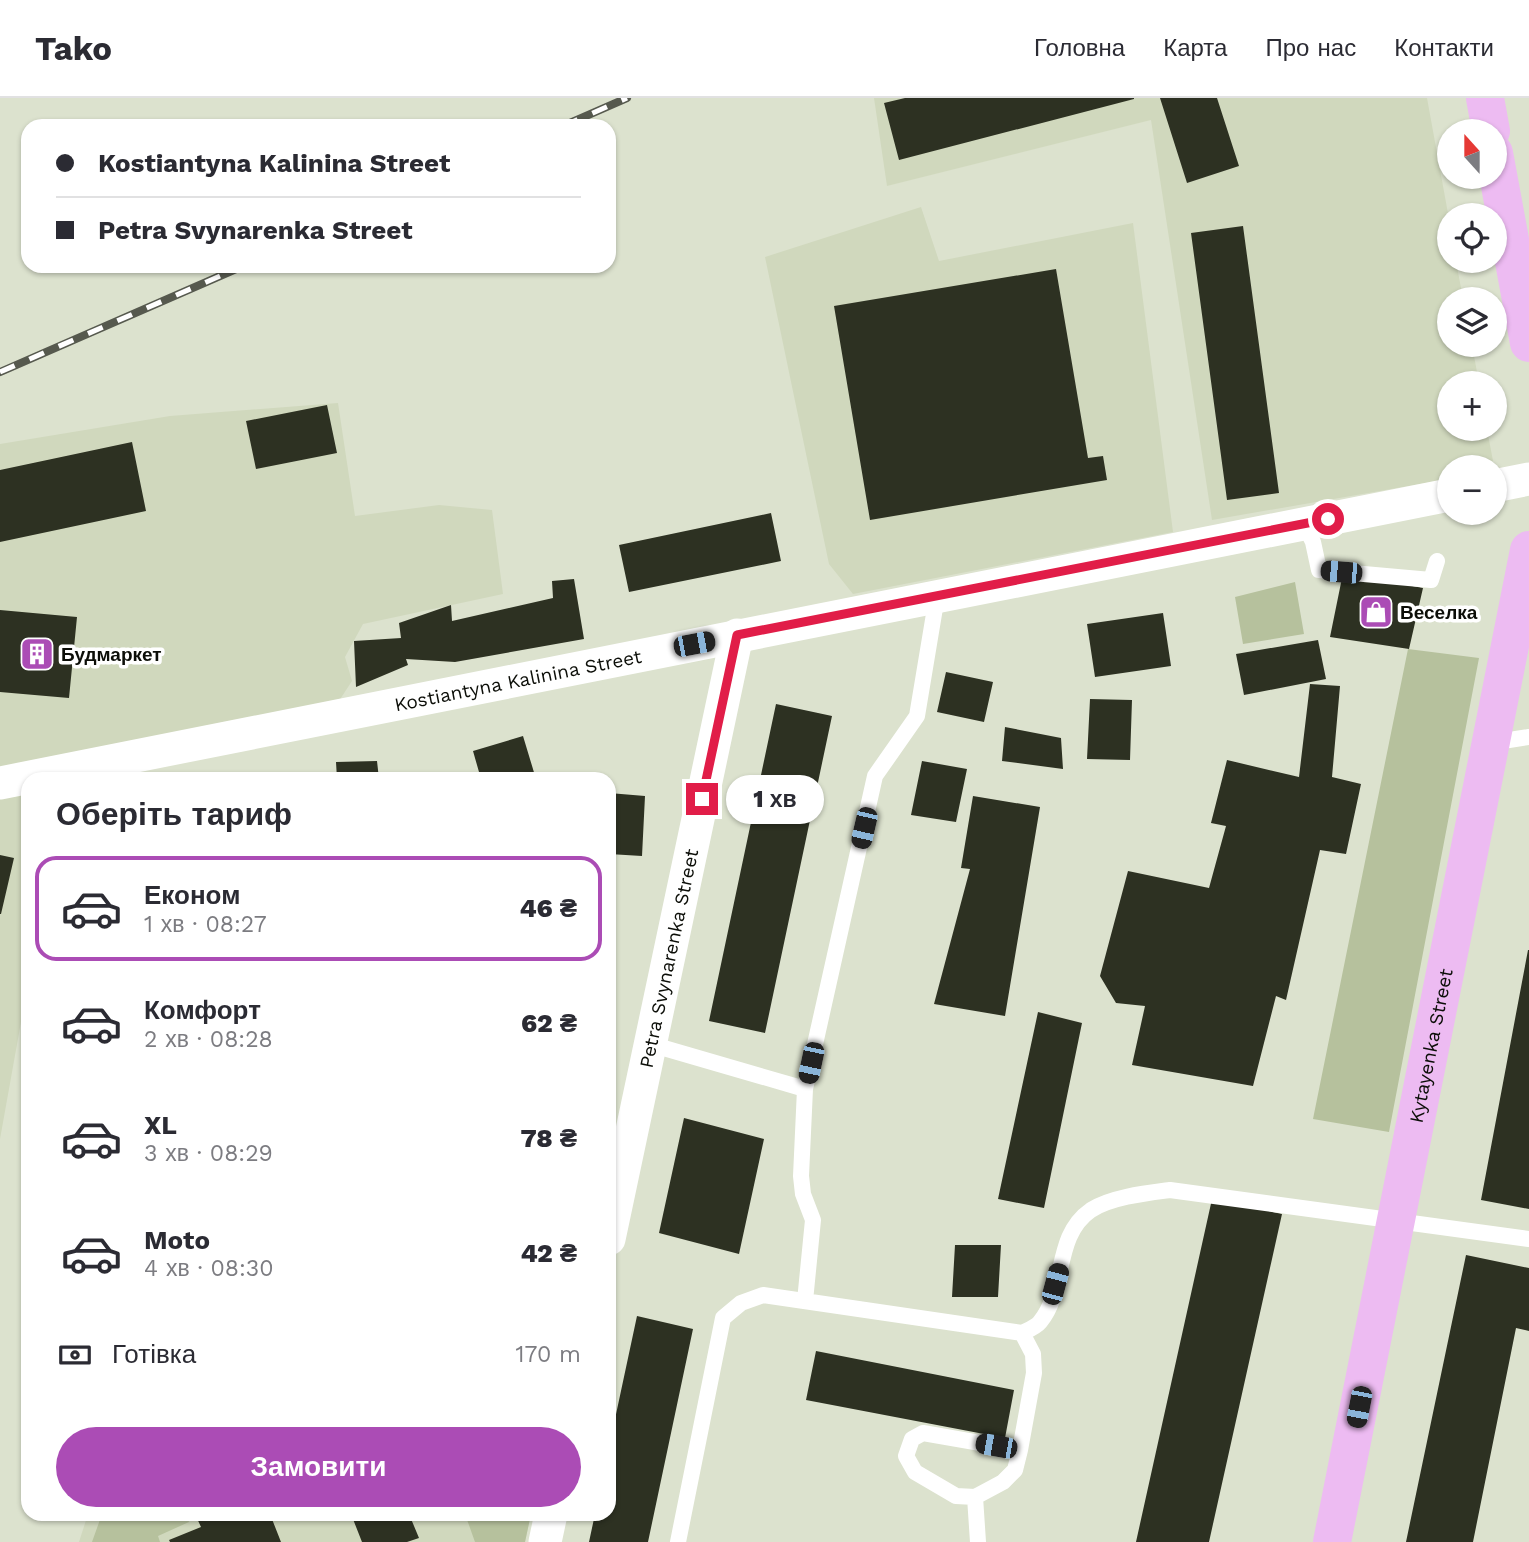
<!DOCTYPE html>
<html lang="uk">
<head>
<meta charset="utf-8">
<style>
  body { margin:0; font-family:"Work Sans",sans-serif; background:#f7f7f7; color:#2b2b33; height:100vh; display:flex; flex-direction:column; font-size:26px; white-space:nowrap }
  * { box-sizing:border-box; margin:0 }
  p { font-size:23px; color:#7c7c81 }
  .icon { flex:none; width:38px; height:38px; fill:none; stroke:currentColor; stroke-width:2; stroke-linecap:round; stroke-linejoin:round }
  .map { position:relative; flex:1; overflow:hidden }
  .sheet { position:absolute; left:21px; top:674px; width:595px; height:749px; display:flex; flex-direction:column; background:#fff; border-radius:21px; box-shadow:0 2px 5px #0004 }
  .sheet>* { flex:none }
  .banner { position:absolute; left:21px; top:21px; width:595px; height:154px; border-radius:21px; box-shadow:0 2px 5px #0004; display:grid; align-content:center; height:154px; padding:0 35px; background:#fff }
  .needle { width:46px; rotate:339deg }
  .fabs { position:absolute; left:1437px; top:21px; display:grid; gap:14px }
  .fabs a { display:grid; place-items:center; width:70px; height:70px; border-radius:50%; background:#fff; box-shadow:0 2px 5px #0004; font-size:35px }
  .end { position:absolute; width:32px; height:32px; margin:-16px; border:9px solid #e11d48; background:#fff; box-shadow:0 0 0 4px #fff }
  .from { border-radius:50% }
  .bubble { position:absolute; height:49px; border-radius:24px; background:#fff; box-shadow:0 2px 5px #0004; font-size:23px; font-weight:800; line-height:49px; text-align:center }
  .car { position:absolute; width:21px; height:42px; margin:-21px -10px; border-radius:9px; box-shadow:0 0 5px 2px #0007; background:linear-gradient(#222 24%,#8ab4d8 0 40%,#222 0 76%,#8ab4d8 0 86%,#222 0) }
  .banner b { display:flex; align-items:center; gap:24px; height:66px; font-size:26px }
  .banner b+b { border-top:2px solid #e1e1e2 }
  .banner i { width:18px; height:18px; background:#2b2b33 }
  ul { padding:0; list-style:none }
  li { display:flex; align-items:center; gap:21px; height:105px; margin:0 14px 10px; padding:0 21px; border:4px solid transparent; border-radius:21px }
  li div { flex:1 }
  li b { display:block; font-size:26px }
  li em { font-style:normal; font-weight:800 }
  li.on { border-color:#ab4cb5 }
  li>.icon { width:63px; height:63px; stroke-width:1.5 }
  h2 { padding:0 35px; font-size:32px; line-height:84px }
  .pay { display:flex; align-items:center; gap:18px; height:77px; padding:0 35px; font-size:26px }
  .pay p { margin-inline-start:auto }
  .cta { display:flex; gap:14px; margin-top:auto; padding:14px 35px }
  .cta a { flex:1; height:80px; border-radius:42px; background:#ab4cb5; color:#fff; font-size:28px; font-weight:800; line-height:80px; text-align:center }
  header { display:flex; align-items:center; gap:42px; box-sizing:border-box; height:98px; padding:0 35px; background:#fff; border-bottom:2px solid #e1e1e2 }
  header strong { font-size:33px }
  nav { display:flex; gap:38px; margin-inline-start:auto; font-size:24px }
  .map>svg:first-child { display:block }
</style>
</head>
<body>
<header>
<strong>Tako</strong>
<nav><a>Головна</a><a>Карта</a><a>Про нас</a><a>Контакти</a></nav>
</header>
<div class="map">
<svg width="1529" height="1444" viewBox="0 0 1529 1444">
  <rect width="100%" height="100%" fill="#dce2ce"/>
  <!-- built -->
  <path fill="#d0d8bd" d="M874 0H1427L1449 121V163H1456L1463 201H1449V247H1472L1479 285H1449V331H1487L1493 363 1481 369H1449V381L1212 422 1151 22 887 88Z
    M921 109 939 163 1133 125 1173 434 853 496 829 466 765 159Z
    M338 305 355 418 439 407 492 412 503 496 363 526 345 559 352 583 335 609 28 681V885L0 1041V346L170 318Z
    M88 1416H531L525 1444H79Z"/>
  <!-- green -->
  <path fill="#b6c19d" d="M1295 484 1304 536 1243 546 1235 499Z
    M1408 551 1479 560 1389 1034 1313 1021Z
    M102 1416H186L189 1424 158 1438 160 1444H92Z
    M465 1416H531L525 1444H475Z"/>
  <!-- building -->
  <path fill="#2d3122" d="M905 0H1134V1L899 62 884 5Z
    M1160 0H1217L1239 68 1187 85Z
    M1243 128 1279 395 1227 402 1191 135Z
    M1056 171 1088 360 1103 358 1107 382 870 422 834 208Z
    M327 307 337 355 256 371 246 323Z
    M132 344 146 413 0 444V372Z
    M771 415 781 463 629 494 619 447Z
    M1343 475 1423 490 1409 551 1330 539Z
    M574 481 584 541 455 564 406 561 408 567 356 589 354 543 401 540 399 525 451 507 452 523 553 500 552 483Z
    M0 512 77 519 69 600 0 594Z
    M1163 515 1171 568 1095 579 1087 526Z
    M1318 542 1326 581 1244 597 1236 556Z
    M946 574 993 584 984 624 937 614Z
    M1310 586 1340 588 1332 679 1361 686 1346 756 1320 752 1286 902 1276 898 1253 988 1132 967 1145 908 1116 905 1100 878 1128 773 1209 790 1226 728 1211 725 1227 662 1299 679Z
    M1090 601 1132 602 1130 662 1087 661Z
    M776 606 832 618 765 935 709 923Z
    M1005 629 1061 640 1063 671 1002 663Z
    M523 638 536 681H481L473 653Z
    M377 663 379 681H337L336 664Z
    M922 663 967 671 956 724 911 717Z
    M609 695 645 698 642 758 609 756Z
    M973 698 1040 709 1005 918 934 906 970 771 961 770Z
    M0 757 14 760 1 816H0Z
    M1528 852H1529V1111L1481 1102Z
    M1038 914 1082 925 1044 1110 998 1101Z
    M684 1020 764 1041 739 1156 659 1135Z
    M1212 1101 1282 1116 1209 1444H1136Z
    M955 1147H1001L998 1199H952Z
    M1466 1157 1529 1170V1233L1516 1230 1473 1444H1406Z
    M637 1218 693 1231 648 1444H589L595 1416H609V1349Z
    M816 1253 1014 1292 1005 1340 806 1302Z
    M195 1416H270L281 1444H170L169 1442 201 1429Z
    M351 1416H409L419 1440 407 1444H362Z"/>
  <g fill="none" stroke-linecap="round" stroke-linejoin="round">
    <!-- lane -->
    <path stroke="#fff" stroke-width="16" d="M1304 426 1313 444 1319 472 1431 482 1437 463
      M1490 645 1529 639
      M650 946 805 991
      M805 1203 813 1122 803 1096 801 1078 805 991 875 678 917 618 937 498
      M1020 1352 923 1335 912 1341 906 1358 915 1374 956 1398 975 1399 1003 1384 1015 1372 1020 1352 1034 1275 1033 1256 1022 1235
      M975 1399 978 1444
      M678 1444 723 1220 741 1205 763 1197 1022 1235C1028 1232 1036 1229 1040 1224 1067 1191 1053 1138 1091 1112 1111 1099 1147 1095 1170 1092L1529 1141"/>
    <!-- street -->
    <g stroke="#fff" stroke-width="33">
      <path d="M1494 388 1529 381"/>
      <path id="s1" d="M0 685 1449 397"/>
      <path id="s2" d="M609 1141 737 537"/>
      <path d="M545 1444 551 1416"/>
    </g>
    <!-- primary -->
    <g stroke="#edbbf2" stroke-width="38">
      <path d="M1485 0 1491 33"/>
      <path d="M1494 55 1529 245"/>
      <path id="s3" d="M1332 1444 1529 452"/>
    </g>
    <defs>
      <path id="rail" d="M563 28 627 0
        M0 274 243 168"/>
    </defs>
    <!-- rail casing -->
    <use href="#rail" stroke="#56594e" stroke-width="8"/>
    <!-- rail -->
    <use href="#rail" stroke="#fff" stroke-width="5" stroke-dasharray="16" stroke-linecap="butt"/>
  </g>
  <g fill="none" stroke-linecap="round" stroke-linejoin="round">
    <!-- route -->
    <path stroke="#e11d48" stroke-width="9" d="M702 701 737 537 1328 421"/>
  </g>
  <!-- icons -->
  <defs>
    <symbol id="shop-square" viewBox="-11 -11 22 22"><rect x="-9" y="-9" width="18" height="18" rx="4" fill="#ab4cb5" stroke="#fff"/><path d="M-5-2.5h2.3a2.7 3.5 0 0 1 5.4 0H5L5.5 6h-11ZM-1.5-2.5h3a1.5 2.3 0 0 0-3 0Z" fill="#fff"/></symbol>
    <symbol id="building-square" viewBox="-11 -11 22 22"><rect x="-9" y="-9" width="18" height="18" rx="4" fill="#ab4cb5" stroke="#fff"/><path d="M-4-6H4V6H1V3H-1V6H-4ZM-2.5-4.3h1.7v1.8h-1.7ZM.8-4.3h1.7v1.8H.8ZM-2.5-1h1.7V.8h-1.7ZM.8-1h1.7V.8H.8Z" fill="#fff"/></symbol>
  </defs>
  <g fill-rule="evenodd">
    <use href="#shop-square" x="1357" y="495" width="38" height="38"/>
    <use href="#building-square" x="18" y="537" width="38" height="38"/>
  </g>
  <g text-anchor="middle" stroke-width="7" stroke-linejoin="round" paint-order="stroke">
    <!-- poi labels -->
    <g font-size="19" font-weight="bold" fill="#0c0e08" stroke="#fff" text-anchor="start">
      <text x="1400" y="521">Веселка</text>
      <text x="61" y="563">Будмаркет</text>
    </g>
    <!-- street labels -->
    <g font-size="19" fill="#0c0e08" stroke="#fff">
      <text dy="7" stroke="none"><textPath href="#s1" startOffset="528">Kostiantyna Kalinina Street</textPath></text>
      <text dy="7" stroke="none"><textPath href="#s2" startOffset="287">Petra Svynarenka Street</textPath></text>
      <text dy="7" stroke="none"><textPath href="#s3" startOffset="506">Kytayenka Street</textPath></text>
    </g>
  </g>
</svg>
<div class="fabs">
<a><svg class="needle" viewBox="-14 -14 28 28"><path d="M0-13l5 13h-10z" fill="#e53935"/><path d="M0 13l5-13h-10z" fill="#7c7c81"/></svg></a>
<a><svg class="icon" aria-label="locate" viewBox="0 0 24 24"><circle cx="12" cy="12" r="6"/><path d="M12 2v4M12 18v4M2 12h4M18 12h4"/></svg></a>
<a><svg class="icon" aria-label="layers" viewBox="0 0 24 24"><path d="M12 4l9 5-9 5-9-5zM3 14l9 5 9-5"/></svg></a>
<a>+</a>
<a>−</a>
</div>
<i class="end from" style="left:1328px;top:421px"></i>
<i class="end" style="left:702px;top:701px"></i>
<div class="bubble" style="left:726px;top:677px;width:98px">1 хв</div>
<i class="car" style="left:1341px;top:474px;rotate:275deg"></i>
<i class="car" style="left:694px;top:546px;rotate:79deg"></i>
<i class="car" style="left:864px;top:730px;rotate:193deg"></i>
<i class="car" style="left:811px;top:965px;rotate:192deg"></i>
<i class="car" style="left:1055px;top:1186px;rotate:15deg"></i>
<i class="car" style="left:1359px;top:1309px;rotate:191deg"></i>
<i class="car" style="left:996px;top:1348px;rotate:280deg"></i>
<div class="banner">
<b><i class="from"></i>Kostiantyna Kalinina Street</b>
<b><i></i>Petra Svynarenka Street</b>
</div>
<section class="sheet">
<h2>Оберіть тариф</h2>
<ul>
<li class="on"><svg class="icon" aria-label="car" viewBox="0 0 24 24"><path d="M5 17H2v-5l4-1 3-4h7l3 4 3 1v5h-3M9 17h6M6 11h13"/><circle cx="7" cy="17" r="2"/><circle cx="17" cy="17" r="2"/></svg><div><b>Економ</b><p>1 хв · 08:27</p></div><em>46 ₴</em></li>
<li><svg class="icon" aria-label="car" viewBox="0 0 24 24"><path d="M5 17H2v-5l4-1 3-4h7l3 4 3 1v5h-3M9 17h6M6 11h13"/><circle cx="7" cy="17" r="2"/><circle cx="17" cy="17" r="2"/></svg><div><b>Комфорт</b><p>2 хв · 08:28</p></div><em>62 ₴</em></li>
<li><svg class="icon" aria-label="car" viewBox="0 0 24 24"><path d="M5 17H2v-5l4-1 3-4h7l3 4 3 1v5h-3M9 17h6M6 11h13"/><circle cx="7" cy="17" r="2"/><circle cx="17" cy="17" r="2"/></svg><div><b>XL</b><p>3 хв · 08:29</p></div><em>78 ₴</em></li>
<li><svg class="icon" aria-label="car" viewBox="0 0 24 24"><path d="M5 17H2v-5l4-1 3-4h7l3 4 3 1v5h-3M9 17h6M6 11h13"/><circle cx="7" cy="17" r="2"/><circle cx="17" cy="17" r="2"/></svg><div><b>Moto</b><p>4 хв · 08:30</p></div><em>42 ₴</em></li>
</ul>
<div class="pay"><svg class="icon" aria-label="cash" viewBox="0 0 24 24"><path d="M3 7h18v10H3z"/><circle cx="12" cy="12" r="2"/></svg>Готівка<p>170 m</p></div>
<div class="cta"><a>Замовити</a></div>
</section>
</div>
</body>
</html>
